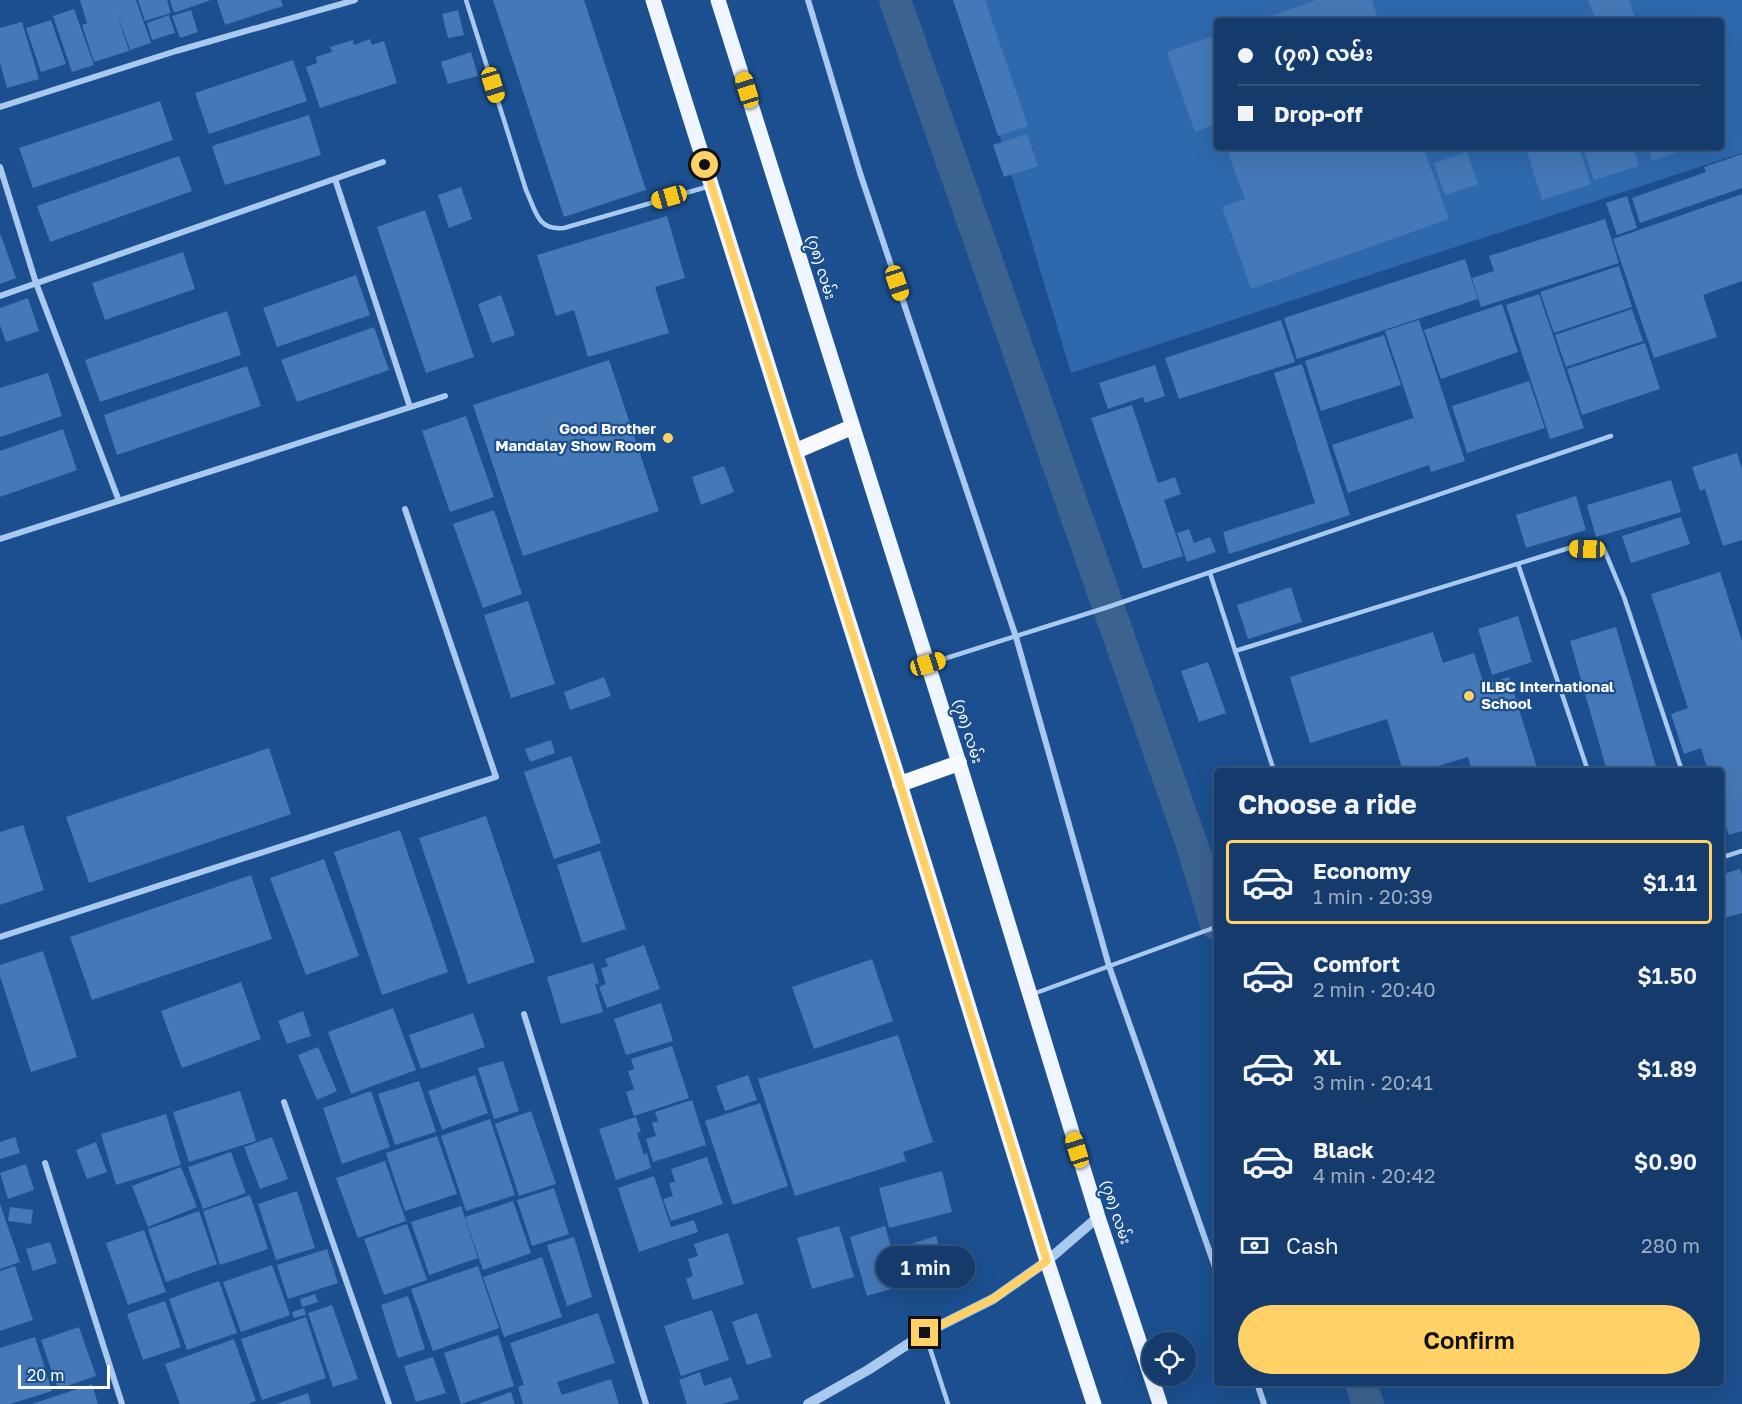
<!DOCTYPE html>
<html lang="en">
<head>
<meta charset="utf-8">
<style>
  body { margin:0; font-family:"Golos Text","Noto Sans Myanmar",sans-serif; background:#1d4271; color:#f1f3f6; height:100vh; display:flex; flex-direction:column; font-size:22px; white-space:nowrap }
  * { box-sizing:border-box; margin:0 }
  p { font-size:20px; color:#9dadc1 }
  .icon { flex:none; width:33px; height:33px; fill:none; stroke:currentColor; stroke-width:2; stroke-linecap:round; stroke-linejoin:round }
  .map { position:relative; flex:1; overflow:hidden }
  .side { position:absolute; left:1214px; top:768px; width:510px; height:618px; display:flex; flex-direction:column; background:#143b6b; border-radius:6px; box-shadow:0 6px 24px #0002,0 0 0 2px #33557e }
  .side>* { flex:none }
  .hud { position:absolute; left:1214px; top:18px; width:510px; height:132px; border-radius:6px; box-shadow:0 6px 24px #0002,0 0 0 2px #33557e; display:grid; align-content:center; height:132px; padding:0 24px; background:#143b6b }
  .tools { position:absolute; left:1142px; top:1332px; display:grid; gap:12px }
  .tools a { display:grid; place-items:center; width:54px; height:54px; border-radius:50%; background:#143b6b; box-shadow:0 6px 24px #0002,0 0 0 2px #33557e; font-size:30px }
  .scale { position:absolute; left:18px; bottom:15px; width:92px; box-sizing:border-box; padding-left:6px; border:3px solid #fff; border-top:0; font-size:16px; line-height:21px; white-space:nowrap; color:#fff; -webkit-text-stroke:4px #1b4f8f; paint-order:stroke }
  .end { position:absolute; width:27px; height:27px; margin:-14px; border:8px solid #ffd166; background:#111; box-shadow:0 0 0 3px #111 }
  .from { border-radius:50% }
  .bubble { position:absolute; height:42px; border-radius:21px; background:#143b6b; box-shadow:0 6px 24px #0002,0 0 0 2px #33557e; font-size:20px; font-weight:600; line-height:42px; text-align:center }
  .car { position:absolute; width:18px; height:36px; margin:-18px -9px; border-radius:8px; box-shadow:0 0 4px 2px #0007; background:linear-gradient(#f5c518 24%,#345 0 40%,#f5c518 0 76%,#345 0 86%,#f5c518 0) }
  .hud b { display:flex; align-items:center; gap:21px; height:57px; font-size:22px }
  .hud b+b { border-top:2px solid #33557e }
  .hud i { width:15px; height:15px; background:#f1f3f6 }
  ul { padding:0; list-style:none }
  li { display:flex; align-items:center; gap:18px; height:84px; margin:0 12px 9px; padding:0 12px; border:3px solid transparent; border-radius:6px }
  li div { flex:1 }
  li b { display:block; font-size:22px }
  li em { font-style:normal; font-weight:600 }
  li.on { border-color:#ffd166 }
  li>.icon { width:54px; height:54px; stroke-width:1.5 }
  h2 { padding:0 24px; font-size:27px; line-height:72px }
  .pay { display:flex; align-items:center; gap:15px; height:66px; padding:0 24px; font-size:22px }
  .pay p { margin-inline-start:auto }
  .action { display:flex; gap:12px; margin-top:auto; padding:12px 24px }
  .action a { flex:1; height:69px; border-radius:36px; background:#ffd166; color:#111; font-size:24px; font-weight:600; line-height:69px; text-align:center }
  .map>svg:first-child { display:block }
</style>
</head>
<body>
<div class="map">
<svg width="1742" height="1404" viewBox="0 0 1742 1404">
  <rect width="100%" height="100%" fill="#1b4f8f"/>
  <!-- green -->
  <path fill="#2e69ad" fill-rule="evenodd" d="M959 0H1742V153L1071 373ZM1216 21H1720V147H1216Z"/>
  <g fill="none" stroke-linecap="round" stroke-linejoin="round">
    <!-- canal -->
    <path stroke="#3c6290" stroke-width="32" d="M895 0 1192 845 1216 924
      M1361 1383 1368 1404"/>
  </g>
  <!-- building -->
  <path fill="#4478b7" d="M80 0H136L151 43 130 50 116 10 129 51 94 62 82 25 87 23Z
    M138 0H167L171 13 145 21Z
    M170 0H211L174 13Z
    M217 0H281L283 6 225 25Z
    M493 0H584L646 190 564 217Z
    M953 0H985L1028 126 998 136Z
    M1316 0H1372L1379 21H1257Z
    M1588 0H1629L1636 21H1596Z
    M74 9 94 65 72 72 53 16Z
    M191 10 198 32 180 38 172 16Z
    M458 10 464 35 448 38 442 14Z
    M169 15 175 33 152 40 147 23Z
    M51 20 66 64 41 72 26 28Z
    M22 22 39 79 7 88 0 63V28Z
    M1216 35V124L1195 132 1167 52Z
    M370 39 372 45 384 41 397 83 320 108 306 67 317 63 316 57 332 52 330 47 353 40 354 45Z
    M471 52 478 76 448 84 441 62Z
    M293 60 307 101 209 134 195 93Z
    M160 101 173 140 33 188 19 148Z
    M309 115 321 155 225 185 212 146Z
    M1027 134 1038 166 1004 177 993 145Z
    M1226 147H1423L1449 219 1251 289 1222 207 1245 199Z
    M1530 147H1579L1591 184 1542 200 1526 148Z
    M1583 147H1633L1639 166 1594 180Z
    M1648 147H1676L1678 152 1652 161Z
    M1467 152 1478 184 1445 195 1434 163Z
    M1742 154V188L1640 223 1632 198 1706 172 1704 167Z
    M179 156 192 191 50 242 37 206Z
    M461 187 472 219 449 228 438 195Z
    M1742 194V281L1703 295 1717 337 1654 358 1613 239Z
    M1627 196 1637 228 1617 235 1606 203Z
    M425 210 474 357 426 373 377 227Z
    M667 216 685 278 655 287 669 333 588 357 574 310 556 316 537 255Z
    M1605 219 1619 263 1481 307 1472 278 1494 271 1489 256Z
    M0 233 16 278 0 284Z
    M183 252 195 289 105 320 92 283Z
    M1465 259 1478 299 1297 359 1284 318Z
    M1619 266 1632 307 1554 333 1540 292Z
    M356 275 370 315 277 347 263 308Z
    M1539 294 1584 428 1550 439 1506 305Z
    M501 295 515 335 492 343 478 304Z
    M28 298 39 331 6 342 0 325V308Z
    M1502 304 1518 352 1441 379 1424 330Z
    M1632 309 1643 341 1566 367 1555 335Z
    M227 311 241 355 100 402 85 360Z
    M1281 320 1295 362 1179 399 1165 358Z
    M1419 320 1465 461 1431 472 1429 465 1348 493 1332 445 1413 418 1416 425 1385 331Z
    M374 327 389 370 297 402 281 360Z
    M1384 335 1401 385 1321 411 1305 361Z
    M1645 343 1660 389 1582 415 1567 369Z
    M609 360 659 511 523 556 473 405Z
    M1302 364 1350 515 1229 554 1223 532 1315 503 1274 373Z
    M1155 365 1165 396 1145 403 1143 397 1108 409 1099 383Z
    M247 366 261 406 117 455 104 415Z
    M48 373 62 416 0 437V388Z
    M1529 381 1545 428 1467 453 1452 406Z
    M1132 405 1158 483 1175 477 1181 494 1164 500 1183 556 1143 569 1091 418Z
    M466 416 494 497 450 512 422 431Z
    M63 429 77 470 0 497V451Z
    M1737 453 1742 469V540L1723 546 1705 489 1700 491 1692 467Z
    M724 466 734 492 701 505 692 477Z
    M1671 480 1681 512 1596 537 1587 505Z
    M1576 496 1586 530 1526 548 1516 515Z
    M494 510 522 594 483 608 453 524Z
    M1681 517 1690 544 1631 563 1622 536Z
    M1189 529 1194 543 1210 537 1216 552 1187 562 1177 533Z
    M1720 572 1742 641V831L1729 835 1720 810V771H1708L1701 748 1684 754 1671 714 1688 708 1651 594Z
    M1291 587 1302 622 1248 639 1237 605Z
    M528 601 555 684 511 698 484 615Z
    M1518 616 1532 662 1492 675 1478 629Z
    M1616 627 1657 770 1653 771H1607L1570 641Z
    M1433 632 1443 663 1474 653 1484 685 1509 677 1538 771H1472L1468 757 1422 771H1403L1387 719 1310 743 1290 677Z
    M1208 662 1226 713 1199 722 1181 671Z
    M604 677 611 696 570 710 564 692Z
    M551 740 555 753 530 762 525 749Z
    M269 748 291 814 89 883 66 817Z
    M571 756 601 843 554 859 524 772Z
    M486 816 535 962 468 984 419 838Z
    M23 825 44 890 0 905V832Z
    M400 830 448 972 382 995 334 852Z
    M600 851 626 929 582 943 557 865Z
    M324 859 359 956 306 975 270 878Z
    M1740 869 1742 875V913L1720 919V875Z
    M251 875 272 939 92 1000 70 937Z
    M644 945 660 989 607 1008 599 987 606 984 601 969 608 966 605 959Z
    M43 951 77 1057 31 1072 0 976V965Z
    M872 959 893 1021 814 1049 792 987Z
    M593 963 599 983 595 984 603 1012 561 1024 547 977Z
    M241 982 261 1039 182 1068 161 1011Z
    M661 1003 673 1041 626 1055 614 1019Z
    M393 1008 416 1070 351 1094 328 1032Z
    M303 1011 311 1036 287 1044 278 1021Z
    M473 1013 485 1047 421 1069 409 1035Z
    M898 1035 933 1142 903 1152 906 1161 795 1196 758 1079Z
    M672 1046 689 1098 634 1116 626 1092 634 1089 628 1071 634 1069 631 1059Z
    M318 1047 337 1091 317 1100 298 1055Z
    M503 1061 519 1111 494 1119 478 1068Z
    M475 1075 488 1113 442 1130 428 1091Z
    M748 1075 757 1100 725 1111 716 1086Z
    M419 1081 436 1132 395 1145 378 1094Z
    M240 1091 256 1141 189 1162 173 1112Z
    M371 1091 390 1147 342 1164 323 1108Z
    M692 1100 706 1145 653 1162 646 1139 656 1136 652 1123 658 1121 655 1112Z
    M760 1103 788 1186 733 1205 705 1121Z
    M531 1111 556 1184 519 1196 495 1124Z
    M166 1114 181 1165 116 1185 101 1134Z
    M636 1117 641 1132 637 1133 644 1155 647 1153 651 1168 616 1180 599 1129Z
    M490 1119 515 1195 466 1211 441 1136Z
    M437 1136 457 1194 405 1211 386 1153Z
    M15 1137 20 1153 0 1159V1142Z
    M272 1137 288 1179 260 1189 244 1147Z
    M96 1142 107 1172 87 1179 76 1150Z
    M231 1152 246 1193 203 1209 188 1167Z
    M707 1157 723 1204 671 1221 663 1199 673 1196 669 1183 675 1182 671 1169Z
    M385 1161 406 1221 358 1238 336 1178Z
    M26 1164 34 1190 8 1199 0 1173Z
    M181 1167 197 1207 148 1227 132 1186Z
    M942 1171 952 1212 889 1228 879 1188Z
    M654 1176 671 1227 694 1220 698 1232 639 1252 618 1188Z
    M554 1188 569 1234 532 1246 517 1200Z
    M297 1191 315 1248 276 1260 258 1204Z
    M250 1195 268 1249 220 1265 203 1211Z
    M513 1201 531 1253 483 1270 465 1217Z
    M0 1204 20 1262 0 1269Z
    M461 1206 478 1258 429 1275 411 1222Z
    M10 1207 33 1210 31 1224 8 1221Z
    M199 1211 217 1264 166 1282 148 1229Z
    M407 1224 427 1280 384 1295 364 1239Z
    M839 1226 854 1277 812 1289 797 1238Z
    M885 1226 892 1250 936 1236 947 1273 867 1296 850 1237Z
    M144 1230 166 1292 128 1305 106 1243Z
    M728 1233 744 1284 693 1300 686 1279 693 1276 688 1259 698 1256 694 1244Z
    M574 1237 592 1297 567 1306 547 1245Z
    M50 1242 57 1263 33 1271 26 1249Z
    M327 1249 338 1283 288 1299 277 1265Z
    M542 1257 562 1317 504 1337 483 1277Z
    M272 1265 290 1315 241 1332 223 1282Z
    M15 1266 33 1320 0 1331V1271Z
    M478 1266 499 1328 433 1351 411 1289Z
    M219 1281 237 1333 187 1350 169 1299Z
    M315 1294 318 1302 302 1307 300 1299Z
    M408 1296 425 1349 398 1358 381 1305Z
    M165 1301 181 1347 143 1360 127 1314Z
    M332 1305 358 1379 333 1387 308 1313Z
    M304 1308 306 1315 294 1318 292 1312Z
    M712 1310 729 1360 681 1376 664 1326Z
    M598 1313 615 1363 557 1382 562 1395 611 1379 619 1404H523L518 1387 524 1385 510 1343Z
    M757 1313 772 1357 747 1365 732 1322Z
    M306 1317 326 1378 262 1400 241 1339Z
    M79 1327 96 1376 58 1389 41 1340Z
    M498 1335 514 1386 461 1404 444 1353Z
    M35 1337 52 1391 10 1404H0V1348Z
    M234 1339 256 1401 248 1404H180L165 1364Z
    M433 1357 446 1393 416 1402 404 1366Z
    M700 1372 704 1386 731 1377 739 1399 722 1404H687L679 1380Z
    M92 1384 98 1404H32Z
    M511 1392 515 1404H478Z
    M308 1393 311 1404H276Z"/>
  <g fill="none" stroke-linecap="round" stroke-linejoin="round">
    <!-- service -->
    <path stroke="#a9c9ee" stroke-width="4.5" d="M466 0 526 190C536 211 537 231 564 228L710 186
      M1518 564 1588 771
      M1210 573 1274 771
      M1235 651 1569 548 1604 549 1624 597 1682 771
      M931 663 1108 607 1611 436
      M1720 858 1742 851
      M1033 994 1216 927
      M925 1333 948 1404"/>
    <!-- minor -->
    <path stroke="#a9c9ee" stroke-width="6" d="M808 0 860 173 1016 637 1109 966 1216 1270
      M0 107 176 51 355 0
      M0 167 36 283 119 501
      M335 179 410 407
      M0 296 383 162
      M0 539 445 396
      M0 937 496 777 405 509
      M524 1014 646 1404
      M284 1102 389 1404
      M45 1163 122 1404
      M1257 1383 1264 1404"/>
    <!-- tertiary -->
    <path stroke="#a9c9ee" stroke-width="10" d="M808 1404 868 1370 925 1333 993 1299 1047 1261 1098 1217"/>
    <!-- primary -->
    <path stroke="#f0f6ff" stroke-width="15" d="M653 0 900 784 1047 1261 1094 1404
      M718 0 959 763 1098 1217 1160 1404"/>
    <!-- trunk -->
    <path stroke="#f8faff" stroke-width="16" d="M796 451 852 427
      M900 784 959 763"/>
  </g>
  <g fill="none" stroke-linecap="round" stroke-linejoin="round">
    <!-- route -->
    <path stroke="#ffd166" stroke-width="8" d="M705 165 900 784 1047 1261 993 1299 925 1333"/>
  </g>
  <!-- markers -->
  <g fill="#ffd166" stroke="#1b4f8f" stroke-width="2">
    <circle cx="668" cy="438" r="6"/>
    <circle cx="1469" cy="696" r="6"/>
  </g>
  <g text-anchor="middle" stroke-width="4.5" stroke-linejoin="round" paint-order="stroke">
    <!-- street labels -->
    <g font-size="15" fill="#fff" stroke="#1b4f8f">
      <text transform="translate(821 267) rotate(73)" y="5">(၇၈) လမ်း</text>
      <text transform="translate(968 731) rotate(73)" y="5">(၇၈) လမ်း</text>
      <text transform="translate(1116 1212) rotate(72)" y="5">(၇၈) လမ်း</text>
    </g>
    <!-- poi labels -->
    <g font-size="15" font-weight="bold" fill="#fff" stroke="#1b4f8f" text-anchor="end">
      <text x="656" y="434">Good Brother<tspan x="656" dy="17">Mandalay Show Room</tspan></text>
      <text x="1481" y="692" text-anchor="start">ILBC International<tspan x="1481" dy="17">School</tspan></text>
    </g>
  </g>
</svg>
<div class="tools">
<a><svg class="icon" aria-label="locate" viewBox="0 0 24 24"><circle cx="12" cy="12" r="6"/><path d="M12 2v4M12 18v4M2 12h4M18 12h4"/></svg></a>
</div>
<div class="scale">20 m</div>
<i class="end from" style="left:705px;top:165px"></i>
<i class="end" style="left:925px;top:1333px"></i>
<div class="bubble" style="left:876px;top:1246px;width:99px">1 min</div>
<i class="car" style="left:493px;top:85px;rotate:163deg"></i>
<i class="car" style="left:747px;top:90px;rotate:343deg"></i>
<i class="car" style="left:669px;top:197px;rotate:254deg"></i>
<i class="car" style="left:897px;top:283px;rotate:162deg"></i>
<i class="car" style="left:1587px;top:549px;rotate:272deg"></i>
<i class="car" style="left:928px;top:664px;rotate:73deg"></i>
<i class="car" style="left:1077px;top:1150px;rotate:343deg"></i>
<div class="hud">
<b><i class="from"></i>(၇၈) လမ်း</b>
<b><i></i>Drop-off</b>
</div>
<section class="side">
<h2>Choose a ride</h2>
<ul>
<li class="on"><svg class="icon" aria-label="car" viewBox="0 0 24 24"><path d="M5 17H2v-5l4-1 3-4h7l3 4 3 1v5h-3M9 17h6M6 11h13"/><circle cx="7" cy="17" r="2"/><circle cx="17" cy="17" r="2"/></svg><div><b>Economy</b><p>1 min · 20:39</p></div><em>$1.11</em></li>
<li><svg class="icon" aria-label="car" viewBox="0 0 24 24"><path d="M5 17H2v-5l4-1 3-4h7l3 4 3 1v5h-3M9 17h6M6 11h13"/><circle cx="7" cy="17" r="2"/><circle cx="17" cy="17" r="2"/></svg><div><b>Comfort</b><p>2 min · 20:40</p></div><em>$1.50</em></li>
<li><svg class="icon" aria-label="car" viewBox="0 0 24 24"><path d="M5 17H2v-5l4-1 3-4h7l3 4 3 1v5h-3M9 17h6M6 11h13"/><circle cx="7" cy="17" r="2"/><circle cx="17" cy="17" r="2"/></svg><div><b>XL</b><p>3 min · 20:41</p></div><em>$1.89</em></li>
<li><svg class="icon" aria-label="car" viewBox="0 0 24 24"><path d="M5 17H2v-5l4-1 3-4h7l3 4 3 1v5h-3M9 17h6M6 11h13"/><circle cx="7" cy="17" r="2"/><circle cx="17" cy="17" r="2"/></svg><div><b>Black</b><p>4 min · 20:42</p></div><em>$0.90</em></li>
</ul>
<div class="pay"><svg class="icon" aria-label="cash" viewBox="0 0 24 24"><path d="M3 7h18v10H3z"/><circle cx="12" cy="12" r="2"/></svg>Cash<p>280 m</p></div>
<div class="action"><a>Confirm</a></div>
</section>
</div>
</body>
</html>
